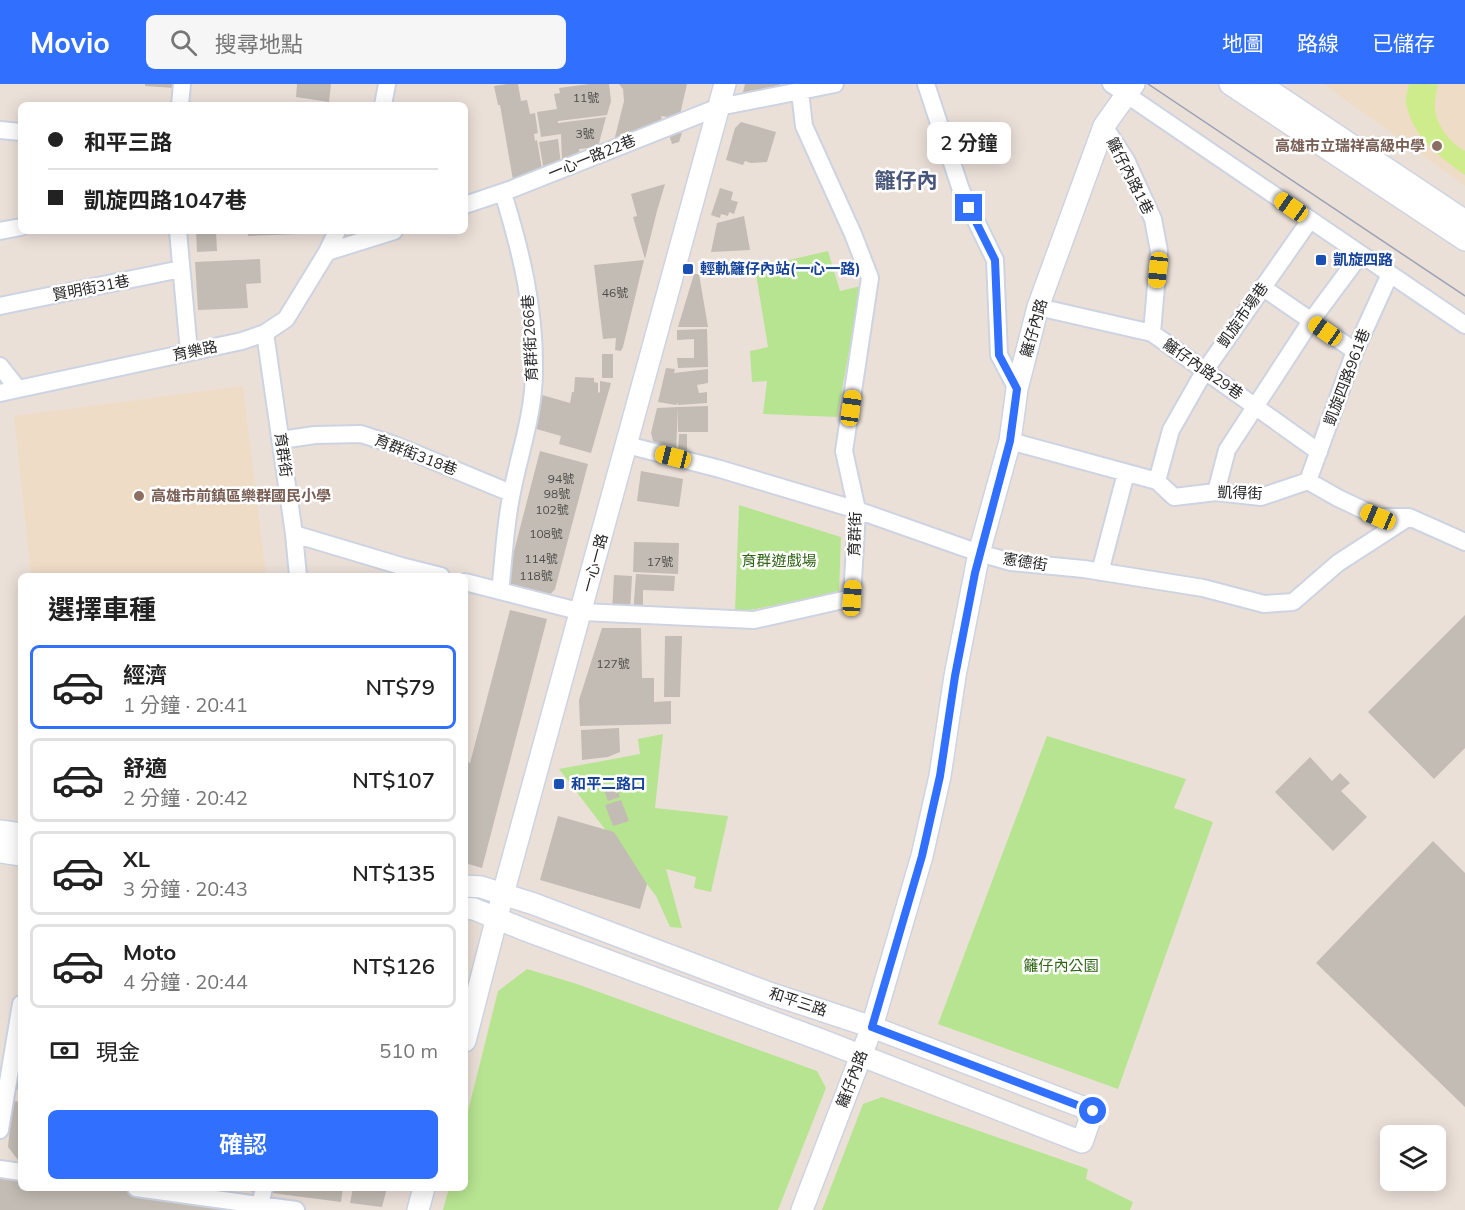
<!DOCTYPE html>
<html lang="zh-TW">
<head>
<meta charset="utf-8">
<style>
  body { margin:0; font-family:Mulish,"Noto Sans TC",sans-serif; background:#f6f6f6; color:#222; height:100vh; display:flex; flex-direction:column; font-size:22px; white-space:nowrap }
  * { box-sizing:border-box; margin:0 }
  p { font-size:20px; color:#767676 }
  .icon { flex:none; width:33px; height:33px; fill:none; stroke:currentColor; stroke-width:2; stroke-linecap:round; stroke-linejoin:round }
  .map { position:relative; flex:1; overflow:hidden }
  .drawer { position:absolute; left:18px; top:489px; width:450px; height:618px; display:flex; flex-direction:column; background:#fff; border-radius:9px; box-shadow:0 3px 15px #0003 }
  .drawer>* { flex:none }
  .banner { position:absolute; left:18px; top:18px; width:450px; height:132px; border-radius:9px; box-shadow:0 3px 15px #0003; display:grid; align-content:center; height:132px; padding:0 30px; background:#fff }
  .buttons { position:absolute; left:1380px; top:1041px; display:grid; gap:12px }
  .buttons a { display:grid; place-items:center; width:66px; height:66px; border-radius:9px; background:#fff; box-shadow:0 3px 15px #0003; font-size:30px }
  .end { position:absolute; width:27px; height:27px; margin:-14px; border:8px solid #316fff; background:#fff; box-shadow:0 0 0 3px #fff }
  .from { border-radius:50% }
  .bubble { position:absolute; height:42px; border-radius:9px; background:#fff; box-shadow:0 3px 15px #0003; font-size:20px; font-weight:600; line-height:42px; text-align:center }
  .car { position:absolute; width:18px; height:36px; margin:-18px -9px; border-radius:8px; box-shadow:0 0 4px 2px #0007; background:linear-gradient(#f5c518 24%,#345 0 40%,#f5c518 0 76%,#345 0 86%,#f5c518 0) }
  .banner b { display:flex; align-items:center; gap:21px; height:57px; font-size:22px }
  .banner b+b { border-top:2px solid #e0e0e0 }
  .banner i { width:15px; height:15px; background:#222 }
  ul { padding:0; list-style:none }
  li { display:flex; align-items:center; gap:18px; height:84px; margin:0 12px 9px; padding:0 18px; border:3px solid #e0e0e0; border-radius:9px }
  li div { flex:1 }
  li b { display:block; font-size:22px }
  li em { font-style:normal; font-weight:600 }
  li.active { border-color:#316fff }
  li>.icon { width:54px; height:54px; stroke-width:1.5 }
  h2 { padding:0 30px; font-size:27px; line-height:72px }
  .pay { display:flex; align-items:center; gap:15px; height:66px; padding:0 30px; font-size:22px }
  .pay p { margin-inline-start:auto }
  .primary-button { display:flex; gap:12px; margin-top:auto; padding:12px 30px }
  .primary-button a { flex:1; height:69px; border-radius:9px; background:#316fff; color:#fff; font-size:24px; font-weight:600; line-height:69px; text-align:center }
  header { display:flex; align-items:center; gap:36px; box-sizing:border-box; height:84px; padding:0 30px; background:#316fff; color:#fff }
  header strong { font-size:28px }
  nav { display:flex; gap:33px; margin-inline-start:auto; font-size:21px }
  .search { width:420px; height:54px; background:#f6f6f6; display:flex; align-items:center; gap:15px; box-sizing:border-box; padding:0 21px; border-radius:9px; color:#767676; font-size:22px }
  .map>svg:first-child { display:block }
</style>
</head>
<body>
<header>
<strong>Movio</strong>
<div class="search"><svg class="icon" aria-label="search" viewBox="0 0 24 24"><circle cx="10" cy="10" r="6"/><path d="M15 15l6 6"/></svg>搜尋地點</div>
<nav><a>地圖</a><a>路線</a><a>已儲存</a></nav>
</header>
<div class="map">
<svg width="1465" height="1126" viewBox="0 0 1465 1126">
  <rect width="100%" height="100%" fill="#ebe0d8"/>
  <!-- education -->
  <path fill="#eedcc6" d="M1324 0H1465V102L1354 22Z
    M243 302 266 492H31L14 332Z"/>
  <!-- green -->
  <path fill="#b7e491" d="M828 167 840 207 861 202 837 333 763 330 767 297 752 298 750 267 768 263 755 184Z
    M739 421 841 453 839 508 756 525 735 528Z
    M663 650 655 724 728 732 711 808 694 804 696 793 666 785 682 844 670 843 656 812 559 685 640 670 638 655Z
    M1047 652 1186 695 1174 724 1213 738 1118 1005 938 940Z
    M527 885 577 900 817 987 826 1004 778 1126H443L449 1104H465V1039L498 907Z
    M882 1013 1088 1085 1086 1095 1133 1118 1130 1126H822L863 1020Z"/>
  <!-- pitch -->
  <path fill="#cfec8c" d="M1409 0H1438C1437 7 1434 17 1435 24 1436 41 1451 60 1465 67V91C1439 73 1412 52 1406 19 1405 13 1408 6 1409 0Z"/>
  <!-- building -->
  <path fill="#c2bcb4" d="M145 0H174V4L145 2Z
    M297 0H331L329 18 296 13Z
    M507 0H518L521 17 527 16 530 30 535 29 538 49 534 50 535 57 537 56 543 91 513 96 500 21H498L494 2Z
    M589 0H609L611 17 607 31 558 37V39L606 33 598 63 579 65 580 72 562 77 561 50 541 53 537 28 557 25 554 10 560 9 559 4Z
    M619 0H687L679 35 661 32 663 39 613 61 624 17 623 5Z
    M745 0H780L782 11 743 8Z
    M741 38 776 48 767 78 751 79 745 77 743 81 726 76 735 44Z
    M679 48 682 49 679 58 672 60 669 51Z
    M558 55 561 81 544 87 539 58Z
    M665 100 657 127 645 175 633 133 637 132 631 110Z
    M720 104 733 108 731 116 738 118 734 130 729 128 728 132 721 130 720 134 711 131Z
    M744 132 750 166 711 168 717 139Z
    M196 147H216L217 167 197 168Z
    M248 147H298V150L248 152Z
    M260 175 261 199 246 200 248 224 198 226 195 178Z
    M644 176 623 263 621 267 615 266 616 254 603 255 594 181Z
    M694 190H699L708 243H678Z
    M707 245 708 283 678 284 677 274H694V255L677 256V246Z
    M602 270H613V294H602Z
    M666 284 675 285 674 289 708 285V299L697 301 699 309 707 308V319L678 321V319L676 321 658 318Z
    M575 293 594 294V298L598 299V309L600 308V297L611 299 591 369 559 360 561 352 533 344 542 311 570 319 572 308H574Z
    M708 322V348H678V323Z
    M678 323 676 369 655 364 651 349 657 324Z
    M679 350H687V370L678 369Z
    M540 367 588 380 555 505 549 512 507 504 506 498Z
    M641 387 683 395 679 423 637 417Z
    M634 458 679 459 678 490 633 488Z
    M636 490 675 492 674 507 643 506V530H633Z
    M614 491 632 492 630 529 612 528Z
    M510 526 547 535 482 784 465 779V677L470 679Z
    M1465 531V664L1434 695 1368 628Z
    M602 544H641L642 594H654V618L671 617V640L580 642 579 616Z
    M665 552H682L680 613H664Z
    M619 644 620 668 608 673 582 676 581 646Z
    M1310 673 1332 697 1340 689 1350 699 1341 707 1367 733 1333 767 1275 708Z
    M616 702 620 713 608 717 604 706Z
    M621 716 629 737 613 742 605 721Z
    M558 732 614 748 647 800 640 825 540 796Z
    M1433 757 1465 789V1023L1316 879Z
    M19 969H21V1006L15 1005Z
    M13 1017 21 1018V1076H18L8 1063Z
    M0 1089 21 1092V1104H110L244 1122 243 1126H0Z
    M235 1104H261L260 1109Z
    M273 1104H343L341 1118 272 1109Z
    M353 1104H387L382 1123 350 1119Z"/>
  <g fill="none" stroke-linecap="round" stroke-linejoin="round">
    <defs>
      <path id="minor" d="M926 0 961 106 995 176 999 271 1017 305
        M1111 0 1465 241
        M180 21 182 0
        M383 21 387 0
        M1104 42 1126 76 1153 135 1159 167 1152 249
        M0 46 21 48
        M465 121 512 105 719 23 835 0
        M0 147 21 143
        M178 147 189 268
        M327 168 394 147
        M1262 203 1355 267
        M0 222 181 185
        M1038 223 1152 249 1319 368
        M265 249 294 450 401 482 441 492
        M0 282 18 305
        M0 309 242 257 265 249 286 235 327 168 337 147
        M281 356 315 351 361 350 395 361 511 409
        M1010 357 1157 397 1174 413 1216 408 1261 413 1308 397 1338 414 1378 433H1409L1465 458
        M627 361 720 385 857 426 979 469 1011 478 1084 485 1203 504 1264 520 1293 518 1338 479 1409 433
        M1157 397 1171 346 1204 288 1310 136
        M1308 397 1355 267 1390 190
        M1216 408 1227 366 1311 237 1360 171
        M294 450 298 492
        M1100 488 1126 389
        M465 498 582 528 754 536 852 514 857 426 844 367 870 194 853 150 804 42 800 8
        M500 507C504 474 505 440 512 408 520 367 534 329 534 287 535 225 521 167 503 109
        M0 1046 21 920
        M0 1085 21 1088
        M136 1104 296 1126
        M259 1126 264 1104"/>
      <path id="tertiary" d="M1230 0 1465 156
        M1260 0 1465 137
        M0 747 21 750
        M0 768 21 771
        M465 802 481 803 534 820 769 909 872 943 1093 1027 1082 1058 824 957 525 846 474 825 465 824
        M465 957 503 810 725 0
        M418 1126 424 1104
        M802 1126 872 943 922 772 940 692 955 592 979 469 1010 357 1017 305 1038 223 1104 42 1134 0"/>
    </defs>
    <!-- minor casing -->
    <use href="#minor" stroke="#cdd3e1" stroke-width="20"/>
    <!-- tertiary casing -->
    <use href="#tertiary" stroke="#cdd3e1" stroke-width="24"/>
    <!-- minor -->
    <use href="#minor" stroke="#fff" stroke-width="16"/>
    <!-- tertiary -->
    <use href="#tertiary" stroke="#fff" stroke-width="21"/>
    <!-- tram -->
    <path stroke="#9ba1b3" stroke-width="1.5" d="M1148 0 1465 212"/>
  </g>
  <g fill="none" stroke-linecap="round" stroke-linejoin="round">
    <!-- route -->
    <path stroke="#316fff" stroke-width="8" d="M969 124 995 176 999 271 1017 305 1010 357 975 489 955 592 940 692 922 772 872 943 1093 1027"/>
  </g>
  <!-- markers -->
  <g fill="#8d6e63" stroke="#fff" stroke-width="2">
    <circle cx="1437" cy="62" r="6"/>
    <circle cx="139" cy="412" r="6"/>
  </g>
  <g fill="#1a4fb4" stroke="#fff" stroke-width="2">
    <rect x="1315" y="170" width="12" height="12" rx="3"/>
    <rect x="682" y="179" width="12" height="12" rx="3"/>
    <rect x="553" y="694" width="12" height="12" rx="3"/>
  </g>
  <g text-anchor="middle" stroke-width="5" stroke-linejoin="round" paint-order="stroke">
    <!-- number labels -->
    <g font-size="12" fill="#4e4c4a">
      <text x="586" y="18">11號</text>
      <text x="585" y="54">3號</text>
      <text x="615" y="213">46號</text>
      <text x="561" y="399">94號</text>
      <text x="557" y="414">98號</text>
      <text x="552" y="430">102號</text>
      <text x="546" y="454">108號</text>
      <text x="541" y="479">114號</text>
      <text x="660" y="482">17號</text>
      <text x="536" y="496">118號</text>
      <text x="613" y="584">127號</text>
    </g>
    <!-- education labels -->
    <g font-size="15" font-weight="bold" fill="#785e54" stroke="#fff" text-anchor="end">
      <text x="1425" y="67">高雄市立瑞祥高級中學</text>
      <text x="151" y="417" text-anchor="start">高雄市前鎮區樂群國民小學</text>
    </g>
    <!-- street labels -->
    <g font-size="15" fill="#272727" stroke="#fff">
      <text transform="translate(592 73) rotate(-22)" y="5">一心一路22巷</text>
      <text transform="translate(1130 92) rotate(63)" y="5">籬仔內路1巷</text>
      <text transform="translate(91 204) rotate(-11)" y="5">賢明街31巷</text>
      <text transform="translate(1243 231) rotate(-55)" y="5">凱旋市場巷</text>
      <text transform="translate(1034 244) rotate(-74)" y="5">籬仔內路</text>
      <text transform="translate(530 254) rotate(-93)" y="5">育群街266巷</text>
      <text transform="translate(195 267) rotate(-12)" y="5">育樂路</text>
      <text transform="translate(1203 285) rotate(35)" y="5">籬仔內路29巷</text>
      <text transform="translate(1347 293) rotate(-69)" y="5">凱旋四路961巷</text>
      <text transform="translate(283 371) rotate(82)" y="5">育群街</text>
      <text transform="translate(416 371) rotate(21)" y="5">育群街318巷</text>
      <text transform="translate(1240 409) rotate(2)" y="5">凱得街</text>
      <text transform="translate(855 450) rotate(-88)" y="5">育群街</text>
      <text transform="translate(1025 478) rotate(9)" y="5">憲德街</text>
      <text transform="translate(595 479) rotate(-75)" y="5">一心一路</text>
      <text transform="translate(798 918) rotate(18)" y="5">和平三路</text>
      <text transform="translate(852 995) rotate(-69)" y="5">籬仔內路</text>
    </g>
    <!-- transit labels -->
    <g font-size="15" font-weight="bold" fill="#164399" stroke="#fff" text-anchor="start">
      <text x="1333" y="181">凱旋四路</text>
      <text x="700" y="190">輕軌籬仔內站(一心一路)</text>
      <text x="571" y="705">和平二路口</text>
    </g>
    <!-- park labels -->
    <g font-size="15" fill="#306516" stroke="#fff">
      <text x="779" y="482">育群遊戲場</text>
      <text x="1061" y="887">籬仔內公園</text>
    </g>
    <!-- district labels -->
    <g font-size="21" font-weight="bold" fill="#475679" stroke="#fff">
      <text x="906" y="104">籬仔內</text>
    </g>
  </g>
</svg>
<div class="buttons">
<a><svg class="icon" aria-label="layers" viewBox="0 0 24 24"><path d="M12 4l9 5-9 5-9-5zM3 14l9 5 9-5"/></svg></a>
</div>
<i class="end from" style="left:1093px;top:1027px"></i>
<i class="end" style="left:969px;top:124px"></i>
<div class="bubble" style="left:927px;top:38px;width:84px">2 分鐘</div>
<i class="car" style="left:1291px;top:123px;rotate:305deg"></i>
<i class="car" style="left:1158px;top:186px;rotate:186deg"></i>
<i class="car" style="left:1325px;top:247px;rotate:305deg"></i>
<i class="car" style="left:851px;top:324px;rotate:8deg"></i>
<i class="car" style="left:673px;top:373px;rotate:284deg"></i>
<i class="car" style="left:1378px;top:433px;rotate:293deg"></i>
<i class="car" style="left:852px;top:514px;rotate:4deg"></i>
<div class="banner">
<b><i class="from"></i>和平三路</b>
<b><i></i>凱旋四路1047巷</b>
</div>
<section class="drawer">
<h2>選擇車種</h2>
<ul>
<li class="active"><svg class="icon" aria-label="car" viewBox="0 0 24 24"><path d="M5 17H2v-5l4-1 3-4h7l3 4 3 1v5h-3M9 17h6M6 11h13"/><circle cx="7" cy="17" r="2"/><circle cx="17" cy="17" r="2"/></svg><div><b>經濟</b><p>1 分鐘 · 20:41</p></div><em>NT$79</em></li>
<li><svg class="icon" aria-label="car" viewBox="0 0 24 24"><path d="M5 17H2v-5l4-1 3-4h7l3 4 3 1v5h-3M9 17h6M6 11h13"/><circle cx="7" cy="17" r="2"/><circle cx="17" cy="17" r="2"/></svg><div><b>舒適</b><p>2 分鐘 · 20:42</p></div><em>NT$107</em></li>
<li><svg class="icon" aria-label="car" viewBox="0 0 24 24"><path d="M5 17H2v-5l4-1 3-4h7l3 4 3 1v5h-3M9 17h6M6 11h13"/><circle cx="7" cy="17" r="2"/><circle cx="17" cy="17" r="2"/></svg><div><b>XL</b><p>3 分鐘 · 20:43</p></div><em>NT$135</em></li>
<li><svg class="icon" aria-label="car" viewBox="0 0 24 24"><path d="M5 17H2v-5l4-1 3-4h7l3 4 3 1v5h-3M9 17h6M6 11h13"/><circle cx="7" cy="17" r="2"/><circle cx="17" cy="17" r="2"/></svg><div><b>Moto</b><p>4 分鐘 · 20:44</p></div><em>NT$126</em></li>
</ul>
<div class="pay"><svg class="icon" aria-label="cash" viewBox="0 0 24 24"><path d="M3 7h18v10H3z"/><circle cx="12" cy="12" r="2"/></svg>現金<p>510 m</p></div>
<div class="primary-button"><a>確認</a></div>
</section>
</div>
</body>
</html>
